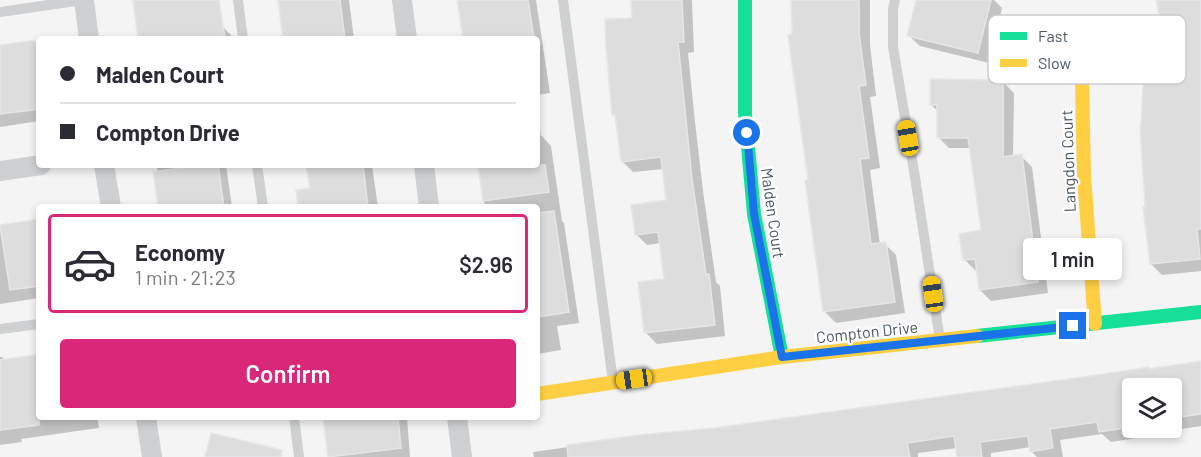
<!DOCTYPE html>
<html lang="en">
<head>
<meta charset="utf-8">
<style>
  body { margin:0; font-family:Barlow,sans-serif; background:#f2f2f3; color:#2b2b33; height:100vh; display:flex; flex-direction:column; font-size:22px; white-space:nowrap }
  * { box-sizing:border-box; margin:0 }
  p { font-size:20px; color:#7c7c81 }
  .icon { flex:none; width:33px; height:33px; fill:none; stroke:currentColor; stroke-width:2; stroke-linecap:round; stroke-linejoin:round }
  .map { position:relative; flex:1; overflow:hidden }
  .side { position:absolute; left:36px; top:204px; width:504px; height:216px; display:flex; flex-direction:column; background:#fff; border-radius:6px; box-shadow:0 3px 9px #0003 }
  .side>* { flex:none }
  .top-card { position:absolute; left:36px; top:36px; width:504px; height:132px; border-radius:6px; box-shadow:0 3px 9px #0003; display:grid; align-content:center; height:132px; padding:0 24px; background:#fff }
  .controls { position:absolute; left:1122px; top:378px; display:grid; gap:12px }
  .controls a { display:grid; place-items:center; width:60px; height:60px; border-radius:6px; background:#fff; box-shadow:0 3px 9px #0003; font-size:30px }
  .end { position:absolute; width:27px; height:27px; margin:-14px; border:8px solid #1a73e8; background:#fff; box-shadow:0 0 0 3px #fff }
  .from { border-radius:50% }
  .bubble { position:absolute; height:42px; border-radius:6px; background:#fff; box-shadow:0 3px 9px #0003; font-size:20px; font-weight:600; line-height:42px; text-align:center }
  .car { position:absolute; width:18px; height:36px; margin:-18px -9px; border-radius:8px; box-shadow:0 0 4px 2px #0007; background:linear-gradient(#f5c518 24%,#345 0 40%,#f5c518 0 76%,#345 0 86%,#f5c518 0) }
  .top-card b { display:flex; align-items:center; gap:21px; height:57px; font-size:22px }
  .top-card b+b { border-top:2px solid #e1e1e2 }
  .top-card i { width:15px; height:15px; background:#2b2b33 }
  ul { padding:10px 0 0; list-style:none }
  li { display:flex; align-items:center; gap:18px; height:99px; margin:0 12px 9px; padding:0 12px; border:3px solid transparent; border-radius:6px }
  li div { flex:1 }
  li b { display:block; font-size:22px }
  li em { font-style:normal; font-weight:600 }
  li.selected { border-color:#db2777 }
  li>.icon { width:54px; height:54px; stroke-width:1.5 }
  .cta { display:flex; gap:12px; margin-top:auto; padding:12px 24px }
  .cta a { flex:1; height:69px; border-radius:6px; background:#db2777; color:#fff; font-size:24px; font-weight:600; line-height:69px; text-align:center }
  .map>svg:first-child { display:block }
</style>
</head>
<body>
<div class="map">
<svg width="1201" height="457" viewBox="0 0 1201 457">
  <rect width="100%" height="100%" fill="#f4f4f4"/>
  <!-- shadow -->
  <path fill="#0003" fill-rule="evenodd" d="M133 0H218L222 26 233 37V39H226V36H223V39H140Z
    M279 0H349L354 39H285Z
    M459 0H536L550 93 537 95V39H465Z
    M633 0H692L694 52 688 53 695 122 703 191 716 282 720 286 725 336 657 344 646 333 666 280 661 243 647 245 636 234 668 201 664 169 633 172 622 161 617 118 613 115 633 19Z
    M793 0H870V45L876 96 870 97 880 168 870 170 880 245 885 244 896 255 905 313 836 323 825 312 793 35Z
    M917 0H994L1002 8 989 63 920 46 909 36Z
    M1157 0H1201V271L1162 275 1151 264 1146 208 1168 48Z
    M36 42 39 45V121L0 127V46Z
    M1003 82 1014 93 1013 157 1021 156 1032 167 1048 293 991 301 980 290 978 270 976 271 965 260 983 232 971 148H949L938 137 939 112 931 105Z
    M537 110 541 135 551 146 562 221 564 223 579 323 557 326 561 350 537 354V207H485L479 165H537Z
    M157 165H226L232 207H160Z
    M308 165H372L378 207H300L311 189Z
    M39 220V298L0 304V225Z
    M39 356V417H97L99 428 21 439 22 442 0 445V357H2L6 361Z
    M1201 363V426L1168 431V433L1111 442 1102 434 1060 440 1063 457H1037L1031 451V447L991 453V457H958L957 448 918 453V457H534L533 452 640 437 714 430 1148 368 1150 370ZM1132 388H1172V428H1132Z
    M325 417H407L410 457H329Z"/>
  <!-- building -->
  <path fill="#ddddde" stroke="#e5e6e7" stroke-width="1.5" d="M133 0H219L225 39H138Z
    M278 0H340L345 39H283Z
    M457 0H528L534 39H463Z
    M631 0H682L684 42H678L685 110 692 179 706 274H709L715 325 644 333 638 282 664 279 658 232 635 235 631 205 666 200 661 157 621 162 615 115H612L606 48 605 19 632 18Z
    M791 0H859V33L866 85 859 86 869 158 860 159 871 244 886 242 895 302 823 312 805 180H808L788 35 792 34Z
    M916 0H991L978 53 907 36Z
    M1156 0H1201V229H1197L1200 259 1150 264 1143 207H1145L1140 126H1141L1145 46H1166Z
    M36 40 39 58V109L0 114V45Z
    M930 79 1003 80V157L1022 154 1038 282 979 290 975 259 963 260 959 234 981 230 968 138H937V105H930Z
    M201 165H218L224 207H158L153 172Z
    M306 165H363L368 207H298L296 190 310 188Z
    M478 165H545L549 192 483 201Z
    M554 211 569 312 537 317V213Z
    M39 219V286L10 290 0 225Z
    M39 354V425L0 430V360Z
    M1201 361V414L1174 418 1172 388H1132V427L1099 432 1097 422 1050 429 1053 448 1030 452 1028 436 980 442 982 457H957L954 436 907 443 910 457H568L567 445 639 435 714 428 1090 376 1149 367V369Z
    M323 417H398L401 448 328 457Z
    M211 433 282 450 281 457H205Z"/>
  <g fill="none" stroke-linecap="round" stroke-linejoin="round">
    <!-- lane -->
    <path stroke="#ced0d2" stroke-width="10" d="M238 0 243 39
      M563 0 613 382
      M895 0 893 9V47L915 177 940 340
      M0 12 83 0
      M257 165 263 207
      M0 329 39 324
      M294 417 299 457"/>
    <!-- street -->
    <path stroke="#ced0d2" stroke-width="20" d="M84 0 89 39
      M402 0 407 39
      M104 165 111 207
      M424 165 429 207
      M0 171 41 165
      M146 417 152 457
      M457 417 462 457"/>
    <!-- fast -->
    <path stroke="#16e098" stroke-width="14" d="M745 0V113L754 214 782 357
      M977 336 1201 312"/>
    <!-- slow -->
    <path stroke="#ffcf43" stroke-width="14" d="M1071 35 1082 80 1084 176 1095 324
      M537 394 782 357 977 336"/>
  </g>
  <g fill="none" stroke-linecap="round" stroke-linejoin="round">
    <!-- route -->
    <path stroke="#1a73e8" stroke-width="8" d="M747 133 754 214 782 357 1073 326"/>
  </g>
  <g text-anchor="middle" stroke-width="4.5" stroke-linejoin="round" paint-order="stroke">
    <!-- street labels -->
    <g font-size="16" fill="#4a5661" stroke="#fff">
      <text transform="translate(1068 161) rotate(-92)" y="6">Langdon Court</text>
      <text transform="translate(773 213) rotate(82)" y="6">Malden Court</text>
      <text transform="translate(867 332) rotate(-6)" y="6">Compton Drive</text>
    </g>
  </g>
  <!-- legend -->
  <rect x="988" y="15" width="198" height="69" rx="9" fill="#fff" stroke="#c9ccd0" stroke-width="1.5"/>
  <rect x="1000" y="32" width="27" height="8" fill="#16e098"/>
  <rect x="1000" y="59" width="27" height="8" fill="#ffcf43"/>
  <g font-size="16" fill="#4a5661">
    <text x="1038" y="42">Fast</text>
    <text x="1038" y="69">Slow</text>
  </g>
</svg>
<div class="controls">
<a><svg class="icon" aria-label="layers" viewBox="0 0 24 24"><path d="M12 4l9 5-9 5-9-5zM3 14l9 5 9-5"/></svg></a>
</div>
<i class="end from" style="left:747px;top:133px"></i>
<i class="end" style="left:1073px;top:326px"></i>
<div class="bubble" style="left:1023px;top:238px;width:99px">1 min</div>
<i class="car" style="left:908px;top:138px;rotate:350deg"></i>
<i class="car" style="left:933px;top:294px;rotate:352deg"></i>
<i class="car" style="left:634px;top:379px;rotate:262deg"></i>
<div class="top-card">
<b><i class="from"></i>Malden Court</b>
<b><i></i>Compton Drive</b>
</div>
<section class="side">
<ul>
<li class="selected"><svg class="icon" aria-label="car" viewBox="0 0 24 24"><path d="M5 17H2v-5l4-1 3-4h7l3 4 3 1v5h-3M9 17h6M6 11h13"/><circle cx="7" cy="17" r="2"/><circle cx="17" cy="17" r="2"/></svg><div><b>Economy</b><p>1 min · 21:23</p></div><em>$2.96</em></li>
</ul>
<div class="cta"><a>Confirm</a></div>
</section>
</div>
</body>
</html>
